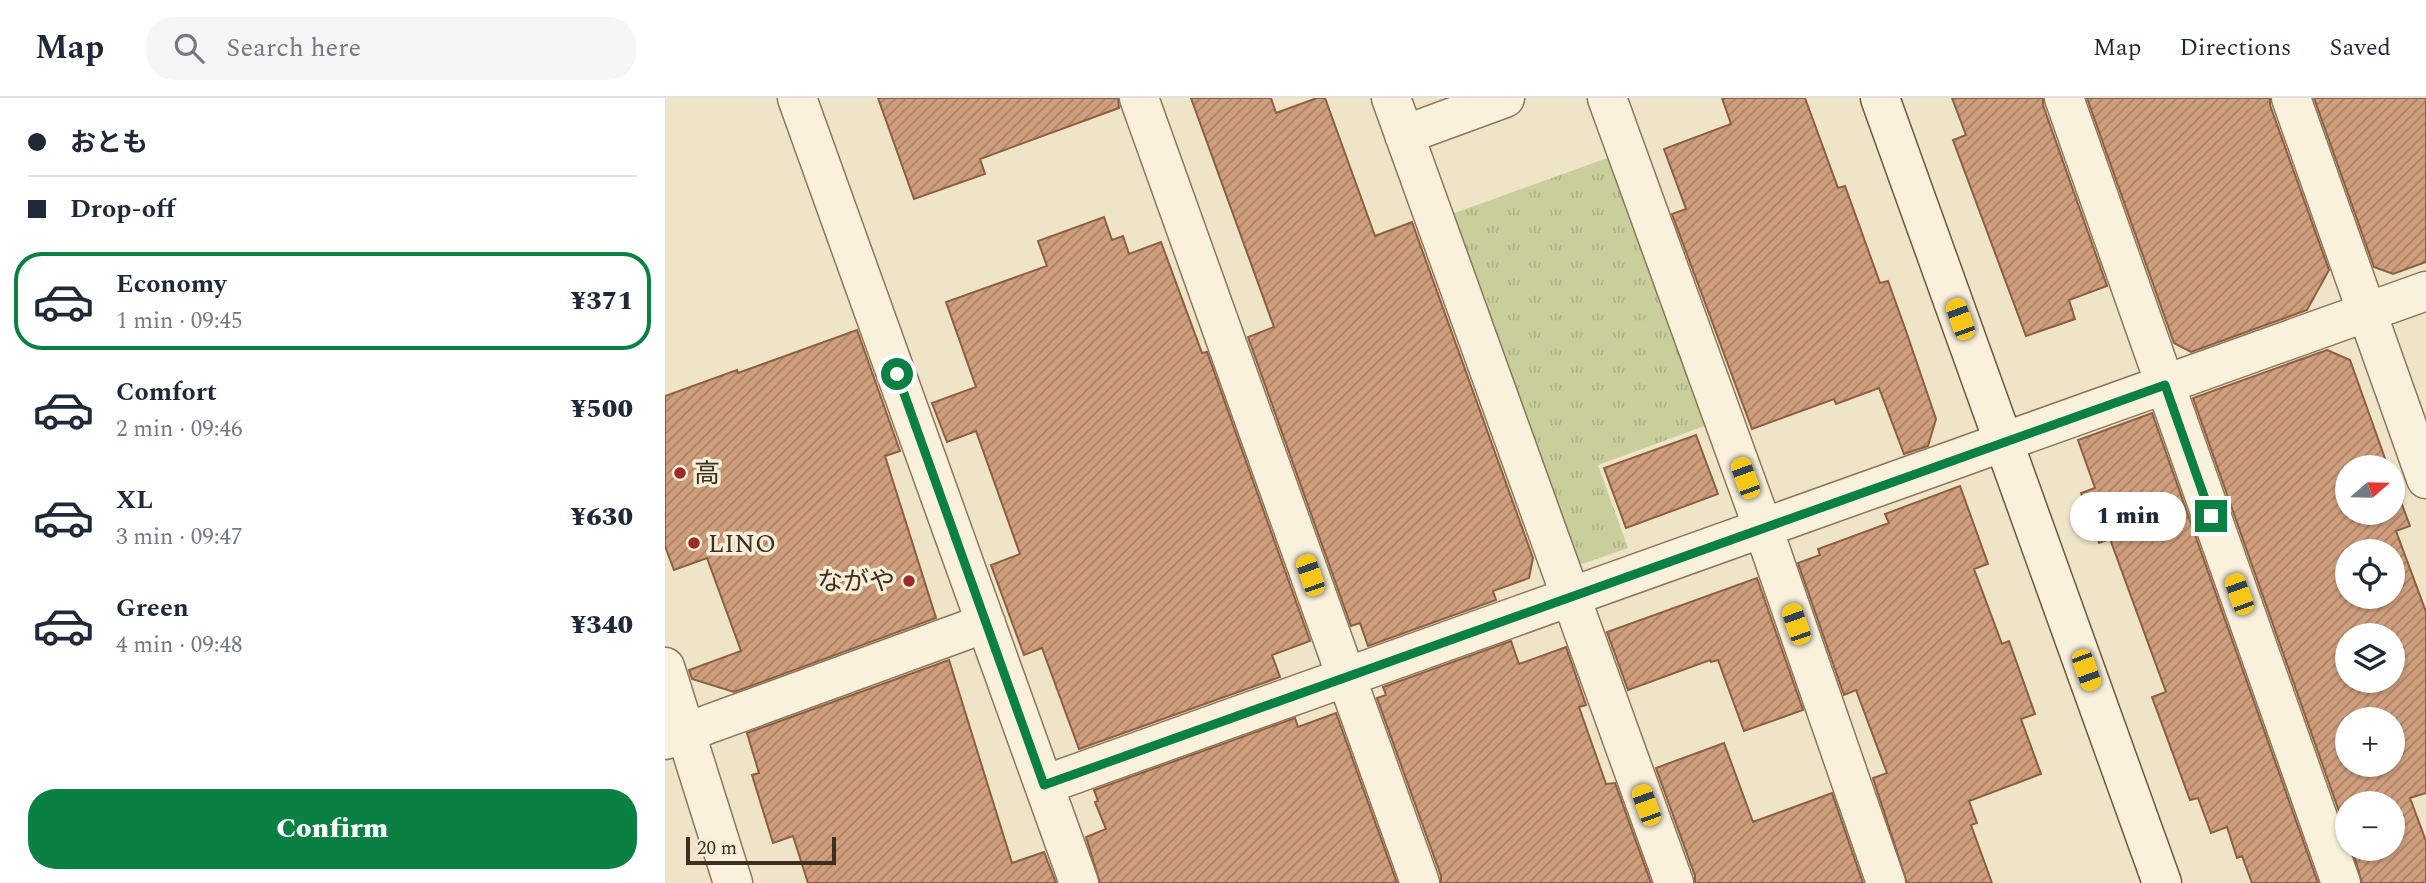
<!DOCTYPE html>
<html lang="en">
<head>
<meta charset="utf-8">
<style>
  body { margin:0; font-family:Spectral,"Noto Sans JP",serif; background:#f6f6f7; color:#1f2937; height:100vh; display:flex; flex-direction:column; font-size:26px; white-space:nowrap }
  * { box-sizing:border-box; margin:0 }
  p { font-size:23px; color:#747a83 }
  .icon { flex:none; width:38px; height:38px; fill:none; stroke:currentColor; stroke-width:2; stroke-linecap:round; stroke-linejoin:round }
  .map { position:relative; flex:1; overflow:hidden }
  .drawer { display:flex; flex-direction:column; background:#fff; width:665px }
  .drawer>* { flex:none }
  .guide { display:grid; align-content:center; height:154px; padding:0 28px; background:#fff }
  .needle { width:46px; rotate:70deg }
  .buttons { position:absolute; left:1670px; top:357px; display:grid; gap:14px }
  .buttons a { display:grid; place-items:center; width:70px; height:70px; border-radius:50%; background:#fff; box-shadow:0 2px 5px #0004; font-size:35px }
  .scale { position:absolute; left:21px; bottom:18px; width:150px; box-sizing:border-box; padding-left:7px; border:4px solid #3d2e20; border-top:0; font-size:19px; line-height:24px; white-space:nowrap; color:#3d2e20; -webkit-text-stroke:5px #f7eed8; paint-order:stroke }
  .end { position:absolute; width:32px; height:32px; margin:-16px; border:9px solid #0b8043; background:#fff; box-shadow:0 0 0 4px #fff }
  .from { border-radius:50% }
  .bubble { position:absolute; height:49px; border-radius:24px; background:#fff; box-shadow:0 2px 5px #0004; font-size:23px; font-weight:800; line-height:49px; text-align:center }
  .car { position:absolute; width:21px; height:42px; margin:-21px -10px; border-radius:9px; box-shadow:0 0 5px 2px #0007; background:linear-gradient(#f5c518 24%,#345 0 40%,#f5c518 0 76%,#345 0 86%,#f5c518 0) }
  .guide b { display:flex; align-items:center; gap:24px; height:66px; font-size:26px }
  .guide b+b { border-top:2px solid #e0e1e3 }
  .guide i { width:18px; height:18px; background:#1f2937 }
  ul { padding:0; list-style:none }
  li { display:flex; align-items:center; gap:21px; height:98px; margin:0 14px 10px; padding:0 14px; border:4px solid transparent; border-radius:28px }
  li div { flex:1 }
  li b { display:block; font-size:26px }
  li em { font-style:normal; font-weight:800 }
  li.current { border-color:#0b8043 }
  li>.icon { width:63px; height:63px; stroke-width:1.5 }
  .action { display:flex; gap:14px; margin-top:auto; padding:14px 28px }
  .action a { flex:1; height:80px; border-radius:28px; background:#0b8043; color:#fff; font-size:28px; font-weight:800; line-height:80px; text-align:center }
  header { display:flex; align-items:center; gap:42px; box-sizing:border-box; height:98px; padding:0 35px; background:#fff; border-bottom:2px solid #e0e1e3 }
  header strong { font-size:33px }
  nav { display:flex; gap:38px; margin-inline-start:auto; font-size:24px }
  .search { width:490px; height:63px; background:#f6f6f7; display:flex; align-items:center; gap:18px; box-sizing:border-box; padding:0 24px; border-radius:28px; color:#747a83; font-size:26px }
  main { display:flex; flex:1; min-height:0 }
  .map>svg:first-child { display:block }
</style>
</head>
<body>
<header>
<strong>Map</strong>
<div class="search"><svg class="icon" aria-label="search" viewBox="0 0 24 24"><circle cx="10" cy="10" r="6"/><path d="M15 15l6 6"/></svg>Search here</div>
<nav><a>Map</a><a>Directions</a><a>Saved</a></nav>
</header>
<main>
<section class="drawer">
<div class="guide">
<b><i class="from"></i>おとも</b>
<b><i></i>Drop-off</b>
</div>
<ul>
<li class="current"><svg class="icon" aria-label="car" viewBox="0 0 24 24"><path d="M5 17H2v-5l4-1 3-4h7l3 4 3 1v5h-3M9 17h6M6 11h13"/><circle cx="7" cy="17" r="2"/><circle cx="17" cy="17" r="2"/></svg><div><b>Economy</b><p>1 min · 09:45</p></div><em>¥371</em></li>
<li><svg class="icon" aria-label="car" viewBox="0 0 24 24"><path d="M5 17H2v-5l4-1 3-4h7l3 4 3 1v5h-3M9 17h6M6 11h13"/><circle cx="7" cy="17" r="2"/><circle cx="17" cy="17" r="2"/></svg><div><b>Comfort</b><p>2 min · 09:46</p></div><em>¥500</em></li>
<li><svg class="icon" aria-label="car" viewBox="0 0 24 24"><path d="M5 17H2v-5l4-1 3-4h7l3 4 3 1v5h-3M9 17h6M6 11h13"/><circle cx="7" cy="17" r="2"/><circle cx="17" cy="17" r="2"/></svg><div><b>XL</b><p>3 min · 09:47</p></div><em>¥630</em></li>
<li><svg class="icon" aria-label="car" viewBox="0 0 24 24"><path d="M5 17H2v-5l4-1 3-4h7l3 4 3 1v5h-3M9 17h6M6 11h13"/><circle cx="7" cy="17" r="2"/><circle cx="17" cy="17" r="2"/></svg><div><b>Green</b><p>4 min · 09:48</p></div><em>¥340</em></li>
</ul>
<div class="action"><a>Confirm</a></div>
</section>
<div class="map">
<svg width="1761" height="785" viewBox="0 0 1761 785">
  <defs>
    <pattern id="park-tufts" width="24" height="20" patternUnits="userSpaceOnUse" patternTransform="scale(1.75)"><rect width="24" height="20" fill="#c9cf9b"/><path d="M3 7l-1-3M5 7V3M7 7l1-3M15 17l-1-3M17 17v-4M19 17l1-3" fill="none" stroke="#aeb285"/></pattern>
    <pattern id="building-hatch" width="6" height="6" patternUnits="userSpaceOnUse" patternTransform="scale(1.75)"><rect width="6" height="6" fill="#cf9f7d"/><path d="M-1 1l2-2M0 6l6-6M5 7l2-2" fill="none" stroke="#a98266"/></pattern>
  </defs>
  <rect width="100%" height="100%" fill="#f0e4c8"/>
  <!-- park -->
  <path fill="url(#park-tufts)" d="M945 59 1042 327 933 367 963 450 917 466 904 460 781 118Z"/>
  <!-- building -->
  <path fill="url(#building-hatch)" stroke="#8d5f41" stroke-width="2" fill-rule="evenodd" d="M213 0H453L454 10 315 61 320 76 249 101Z
    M526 0H606L611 15 652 0H660L710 138 747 124 868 460 864 480 828 493 831 502 703 548 695 525 686 528 583 239 609 229Z
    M1057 0H1140L1173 90 1180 88 1215 185 1223 183 1241 233 1271 321 1263 348 1239 356 1214 290 1171 306 1169 301 1087 331 1007 116 1021 111 999 51 1066 26Z
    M1287 0H1378V7L1442 188 1404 202 1410 221 1361 238 1288 42 1301 37Z
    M1422 0H1605V7L1664 172 1642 212 1526 254 1509 245Z
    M1649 0H1761V164L1728 176 1709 169Z
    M439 119 447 142 458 138 464 156 496 144 537 255 542 254 645 543 607 557 615 579 414 651 377 550 359 557 326 467 355 456 311 333 282 344 267 305 311 289 281 204 382 168 373 143Z
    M192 232 235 353 220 358 271 520 69 594 27 581 24 572 76 553 42 460 9 472 0 448V298L72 272 73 275Z
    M1662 252 1685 262 1723 369H1682V415H1727V380L1745 428 1731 433 1761 514V695L1745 700 1761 743V785H1697L1687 751H1727V705H1682V736L1528 300ZM1682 453H1727V499H1682ZM1682 537H1727V583H1682ZM1682 621H1727V667H1682Z
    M1487 315 1653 785H1587L1577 758 1572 760 1562 729 1546 735 1533 700 1525 702 1487 599 1501 594 1445 441 1434 445 1416 395 1430 390 1413 342Z
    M1031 337 1053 396 961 430 939 370Z
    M1295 388 1323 466 1309 471 1337 546 1344 543 1370 616 1356 621 1376 676 1304 703 1312 725 1306 727 1327 785H1242L1208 680 1222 675 1191 592 1179 597 1133 465 1155 457 1153 451 1224 425 1220 416Z
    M1092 480 1138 612 1079 633 1053 562 1046 564 1045 562 963 592 942 534Z
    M846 543 854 566 901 549 921 607 914 609 941 686 950 685 986 785H776V778L712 600 721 597 718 589Z
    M284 562 347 765 379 754 391 785H143L128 738 108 745 87 677 94 675 82 635Z
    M671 615 732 785H435L421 739 441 731 430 704 433 703 429 692 630 620 633 629Z
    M1059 645 1088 724 1167 695 1198 785H1030V778L991 670Z"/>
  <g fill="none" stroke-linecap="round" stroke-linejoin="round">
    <defs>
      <path id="street" d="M132 0 414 785
        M474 0 755 785
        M726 0 1009 785
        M942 0 1098 430 1221 785
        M1399 0 1676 785
        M1626 0 1761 381
        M739 37 840 0
        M0 569 68 785
        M0 642 321 525
        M379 687 1761 193"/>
      <path id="secondary" d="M1215 0 1497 785"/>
    </defs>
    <!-- street casing -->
    <use href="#street" stroke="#8d765c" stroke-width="41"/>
    <!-- secondary casing -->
    <use href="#secondary" stroke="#6f573f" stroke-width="41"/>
    <!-- street -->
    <use href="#street" stroke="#faf1dc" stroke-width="38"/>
    <!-- secondary -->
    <use href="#secondary" stroke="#faf1dc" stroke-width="38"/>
  </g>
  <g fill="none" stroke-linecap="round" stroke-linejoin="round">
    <!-- route -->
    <path stroke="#0b8043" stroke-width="9" d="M232 276 379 687 1500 287 1546 418"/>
  </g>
  <!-- markers -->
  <g fill="#9e2a2b" stroke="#f7eed8" stroke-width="2.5">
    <circle cx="15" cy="375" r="7"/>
    <circle cx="29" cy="445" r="7"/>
    <circle cx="244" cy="483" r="7"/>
  </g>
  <g text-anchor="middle" stroke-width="7" stroke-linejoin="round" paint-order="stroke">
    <!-- poi labels -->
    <g font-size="26" fill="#3d2e20" stroke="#f7eed8" text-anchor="start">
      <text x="29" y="384">高</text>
      <text x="43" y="454">LINO</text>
      <text x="230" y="492" text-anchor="end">ながや</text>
    </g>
  </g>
</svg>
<div class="buttons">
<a><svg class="needle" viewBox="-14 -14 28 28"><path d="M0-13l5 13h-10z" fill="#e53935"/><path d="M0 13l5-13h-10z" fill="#747a83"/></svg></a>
<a><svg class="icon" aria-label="locate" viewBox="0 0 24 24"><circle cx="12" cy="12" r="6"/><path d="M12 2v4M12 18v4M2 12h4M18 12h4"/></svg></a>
<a><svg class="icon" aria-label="layers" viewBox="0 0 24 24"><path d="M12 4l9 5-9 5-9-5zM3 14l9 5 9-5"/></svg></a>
<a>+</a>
<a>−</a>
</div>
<div class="scale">20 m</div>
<i class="end from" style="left:232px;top:276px"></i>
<i class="end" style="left:1546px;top:418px"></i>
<div class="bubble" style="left:1405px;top:394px;width:116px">1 min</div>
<i class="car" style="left:1295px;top:221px;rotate:340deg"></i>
<i class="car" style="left:1080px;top:380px;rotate:340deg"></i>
<i class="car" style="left:645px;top:477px;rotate:341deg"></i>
<i class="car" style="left:1574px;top:496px;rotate:340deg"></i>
<i class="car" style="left:1131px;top:526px;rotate:341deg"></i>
<i class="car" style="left:1421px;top:572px;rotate:160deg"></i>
<i class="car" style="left:981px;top:707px;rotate:340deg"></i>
</div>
</main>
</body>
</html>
